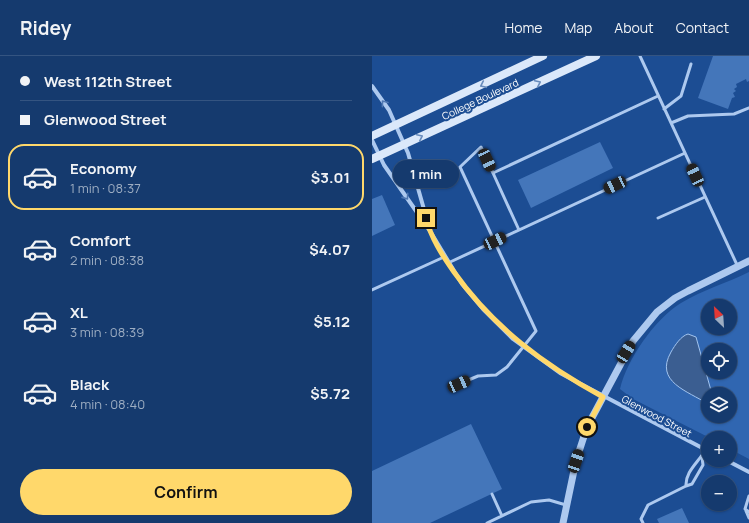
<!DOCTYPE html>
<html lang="en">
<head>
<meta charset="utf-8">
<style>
  body { margin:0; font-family:Manrope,sans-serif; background:#224576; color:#f1f3f6; height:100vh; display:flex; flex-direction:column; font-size:15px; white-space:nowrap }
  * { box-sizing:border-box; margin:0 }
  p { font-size:13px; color:#9dadc2 }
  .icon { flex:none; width:22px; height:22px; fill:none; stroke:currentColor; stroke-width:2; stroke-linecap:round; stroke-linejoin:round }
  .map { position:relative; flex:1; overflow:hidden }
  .drawer { display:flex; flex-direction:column; background:#153a6e; width:372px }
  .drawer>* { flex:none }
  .top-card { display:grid; align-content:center; height:88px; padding:0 20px; background:#153a6e }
  .needle { width:26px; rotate:335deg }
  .controls { position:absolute; left:329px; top:243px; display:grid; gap:8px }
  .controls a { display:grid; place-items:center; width:36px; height:36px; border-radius:50%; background:#153a6e; box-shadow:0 1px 3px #0004,0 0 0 1px #345481; font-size:20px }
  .end { position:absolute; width:18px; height:18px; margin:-9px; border:5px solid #ffd86b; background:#111; box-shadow:0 0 0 2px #111 }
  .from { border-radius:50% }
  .bubble { position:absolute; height:28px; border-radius:14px; background:#153a6e; box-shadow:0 1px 3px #0004,0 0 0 1px #345481; font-size:13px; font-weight:700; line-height:28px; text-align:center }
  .car { position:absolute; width:12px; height:24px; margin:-12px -6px; border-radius:5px; box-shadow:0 0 3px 1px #0007; background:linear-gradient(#222 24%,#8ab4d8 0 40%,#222 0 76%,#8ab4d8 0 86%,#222 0) }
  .top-card b { display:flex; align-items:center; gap:14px; height:38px; font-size:15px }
  .top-card b+b { border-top:1px solid #345481 }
  .top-card i { width:10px; height:10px; background:#f1f3f6 }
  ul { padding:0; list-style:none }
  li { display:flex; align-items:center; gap:12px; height:66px; margin:0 8px 6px; padding:0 12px; border:2px solid transparent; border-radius:16px }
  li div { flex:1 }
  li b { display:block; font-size:15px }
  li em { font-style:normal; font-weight:700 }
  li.current { border-color:#ffd86b }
  li>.icon { width:36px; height:36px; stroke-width:1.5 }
  .cta { display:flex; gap:8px; margin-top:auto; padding:8px 20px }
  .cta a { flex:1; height:46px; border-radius:24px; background:#ffd86b; color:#111; font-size:16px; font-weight:700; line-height:46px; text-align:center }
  header { display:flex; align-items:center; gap:24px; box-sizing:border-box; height:56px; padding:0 20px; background:#153a6e; border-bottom:1px solid #345481 }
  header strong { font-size:19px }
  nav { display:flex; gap:22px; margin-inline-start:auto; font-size:14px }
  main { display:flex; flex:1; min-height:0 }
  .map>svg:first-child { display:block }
</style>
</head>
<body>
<header>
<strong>Ridey</strong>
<nav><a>Home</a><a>Map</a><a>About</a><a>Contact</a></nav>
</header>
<main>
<section class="drawer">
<div class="top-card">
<b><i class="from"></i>West 112th Street</b>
<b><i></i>Glenwood Street</b>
</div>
<ul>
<li class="current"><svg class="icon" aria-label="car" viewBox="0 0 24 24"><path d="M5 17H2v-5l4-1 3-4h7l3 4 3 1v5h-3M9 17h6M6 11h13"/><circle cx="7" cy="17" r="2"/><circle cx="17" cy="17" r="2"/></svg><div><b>Economy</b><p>1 min · 08:37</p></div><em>$3.01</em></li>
<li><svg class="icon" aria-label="car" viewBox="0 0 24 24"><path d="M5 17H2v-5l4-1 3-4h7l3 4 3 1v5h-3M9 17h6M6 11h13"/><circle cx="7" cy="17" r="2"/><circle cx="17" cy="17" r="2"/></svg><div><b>Comfort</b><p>2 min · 08:38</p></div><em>$4.07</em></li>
<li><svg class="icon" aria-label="car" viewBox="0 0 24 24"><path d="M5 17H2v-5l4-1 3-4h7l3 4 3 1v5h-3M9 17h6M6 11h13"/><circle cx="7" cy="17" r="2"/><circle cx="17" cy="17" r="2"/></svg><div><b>XL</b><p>3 min · 08:39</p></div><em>$5.12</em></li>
<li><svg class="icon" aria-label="car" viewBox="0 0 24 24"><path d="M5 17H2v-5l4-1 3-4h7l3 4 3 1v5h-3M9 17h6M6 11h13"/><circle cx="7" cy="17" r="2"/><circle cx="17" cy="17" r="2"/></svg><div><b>Black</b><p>4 min · 08:40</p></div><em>$5.72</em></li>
</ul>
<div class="cta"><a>Confirm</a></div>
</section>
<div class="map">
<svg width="377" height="467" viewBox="0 0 377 467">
  <rect width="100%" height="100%" fill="#1c4d93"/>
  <!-- green -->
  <path fill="#3066b1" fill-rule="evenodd" d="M377 216V403L358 393V382H338L261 343 248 333C255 303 283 263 309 247 330 234 355 227 377 216ZM336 250H358V272H336ZM336 294H358V316H336ZM336 338H358V360H336Z"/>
  <!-- water -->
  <path fill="#3b5e91" stroke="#a1c4f0" d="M316 278 324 281 340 338H336V348C316 335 282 326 299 296 303 289 309 280 316 278Z"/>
  <!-- building -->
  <path fill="#4476ba" d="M341 0H377V25L375 26 374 23 364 28 365 31 362 33 364 35 361 37 363 41 360 42 356 53 326 42Z
    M228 86 241 112 159 152 146 124Z
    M10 139 23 169 0 180V143Z
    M99 368 130 433 58 467H0V415Z
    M310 452 317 467H287L285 463Z"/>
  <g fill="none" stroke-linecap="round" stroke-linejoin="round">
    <!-- service -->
    <path stroke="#adc9ef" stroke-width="3" d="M268 0 366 211
      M292 53 309 40 319 8
      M299 67 316 60 362 58 377 52
      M121 117 147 174
      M286 162 333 141
      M76 207 313 97
      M0 234 72 201
      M87 328 106 320 124 319 135 311 164 275 88 111 109 91 121 117 286 40
      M314 430 320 428 331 409 330 401
      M120 438 130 460
      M377 440 373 453 377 456
      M374 455 377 462
      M115 467 159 446 177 444 194 449
      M271 467 269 463 276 449 314 430C313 415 328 405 333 394"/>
    <!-- minor -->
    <path stroke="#adc9ef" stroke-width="4" d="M0 30 17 54 36 97 57 171
      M0 84 12 109 58 175 90 228 111 253 141 283 188 317 336 395
      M354 404 377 416"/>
    <!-- tertiary -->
    <path stroke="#adc9ef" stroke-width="7" d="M191 467 204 405 215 371 261 285 285 256 303 242 316 235 377 205"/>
    <!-- secondary -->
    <path stroke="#dbe8fa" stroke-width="8" d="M0 80 171 0
      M0 103 224 0"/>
  </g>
  <!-- one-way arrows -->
  <defs><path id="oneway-chevron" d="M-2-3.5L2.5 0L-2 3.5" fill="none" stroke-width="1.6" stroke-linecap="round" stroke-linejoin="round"/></defs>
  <g stroke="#688bbc">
    <use href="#oneway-chevron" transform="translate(166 27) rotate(-25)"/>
    <use href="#oneway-chevron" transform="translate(111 29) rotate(155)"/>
    <use href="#oneway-chevron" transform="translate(48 81) rotate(-25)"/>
  </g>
  <g stroke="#4f78b3">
    <use href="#oneway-chevron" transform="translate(12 47) rotate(-127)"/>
    <use href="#oneway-chevron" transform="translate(34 141) rotate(55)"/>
  </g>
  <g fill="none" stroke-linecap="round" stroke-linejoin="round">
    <!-- route -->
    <path stroke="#ffd86b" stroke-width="5" d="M54 162C59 182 70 199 82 216 121 271 172 309 231 341L215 371"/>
  </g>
  <g text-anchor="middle" stroke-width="4" stroke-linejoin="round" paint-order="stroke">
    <!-- street labels -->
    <g font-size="10" fill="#fff" stroke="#1c4d93">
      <text transform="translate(108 43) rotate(-25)" y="4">College Boulevard</text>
      <text transform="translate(285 360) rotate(28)" y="4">Glenwood Street</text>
    </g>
  </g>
</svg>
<div class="controls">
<a><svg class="needle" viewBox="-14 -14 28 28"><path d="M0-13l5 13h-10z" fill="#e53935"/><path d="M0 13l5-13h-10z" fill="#9dadc2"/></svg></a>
<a><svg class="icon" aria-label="locate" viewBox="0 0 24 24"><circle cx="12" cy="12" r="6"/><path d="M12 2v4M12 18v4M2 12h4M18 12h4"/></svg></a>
<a><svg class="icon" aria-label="layers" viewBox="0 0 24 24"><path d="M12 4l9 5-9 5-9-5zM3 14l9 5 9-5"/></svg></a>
<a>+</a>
<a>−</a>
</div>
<i class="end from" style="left:215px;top:371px"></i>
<i class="end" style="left:54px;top:162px"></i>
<div class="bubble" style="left:21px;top:104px;width:66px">1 min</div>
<i class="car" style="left:115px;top:104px;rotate:155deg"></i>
<i class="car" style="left:323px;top:119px;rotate:335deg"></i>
<i class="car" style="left:243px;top:129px;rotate:245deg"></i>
<i class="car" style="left:123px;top:185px;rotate:65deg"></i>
<i class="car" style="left:254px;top:296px;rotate:31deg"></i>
<i class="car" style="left:87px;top:328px;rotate:66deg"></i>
<i class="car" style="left:204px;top:405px;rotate:18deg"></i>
</div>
</main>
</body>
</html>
